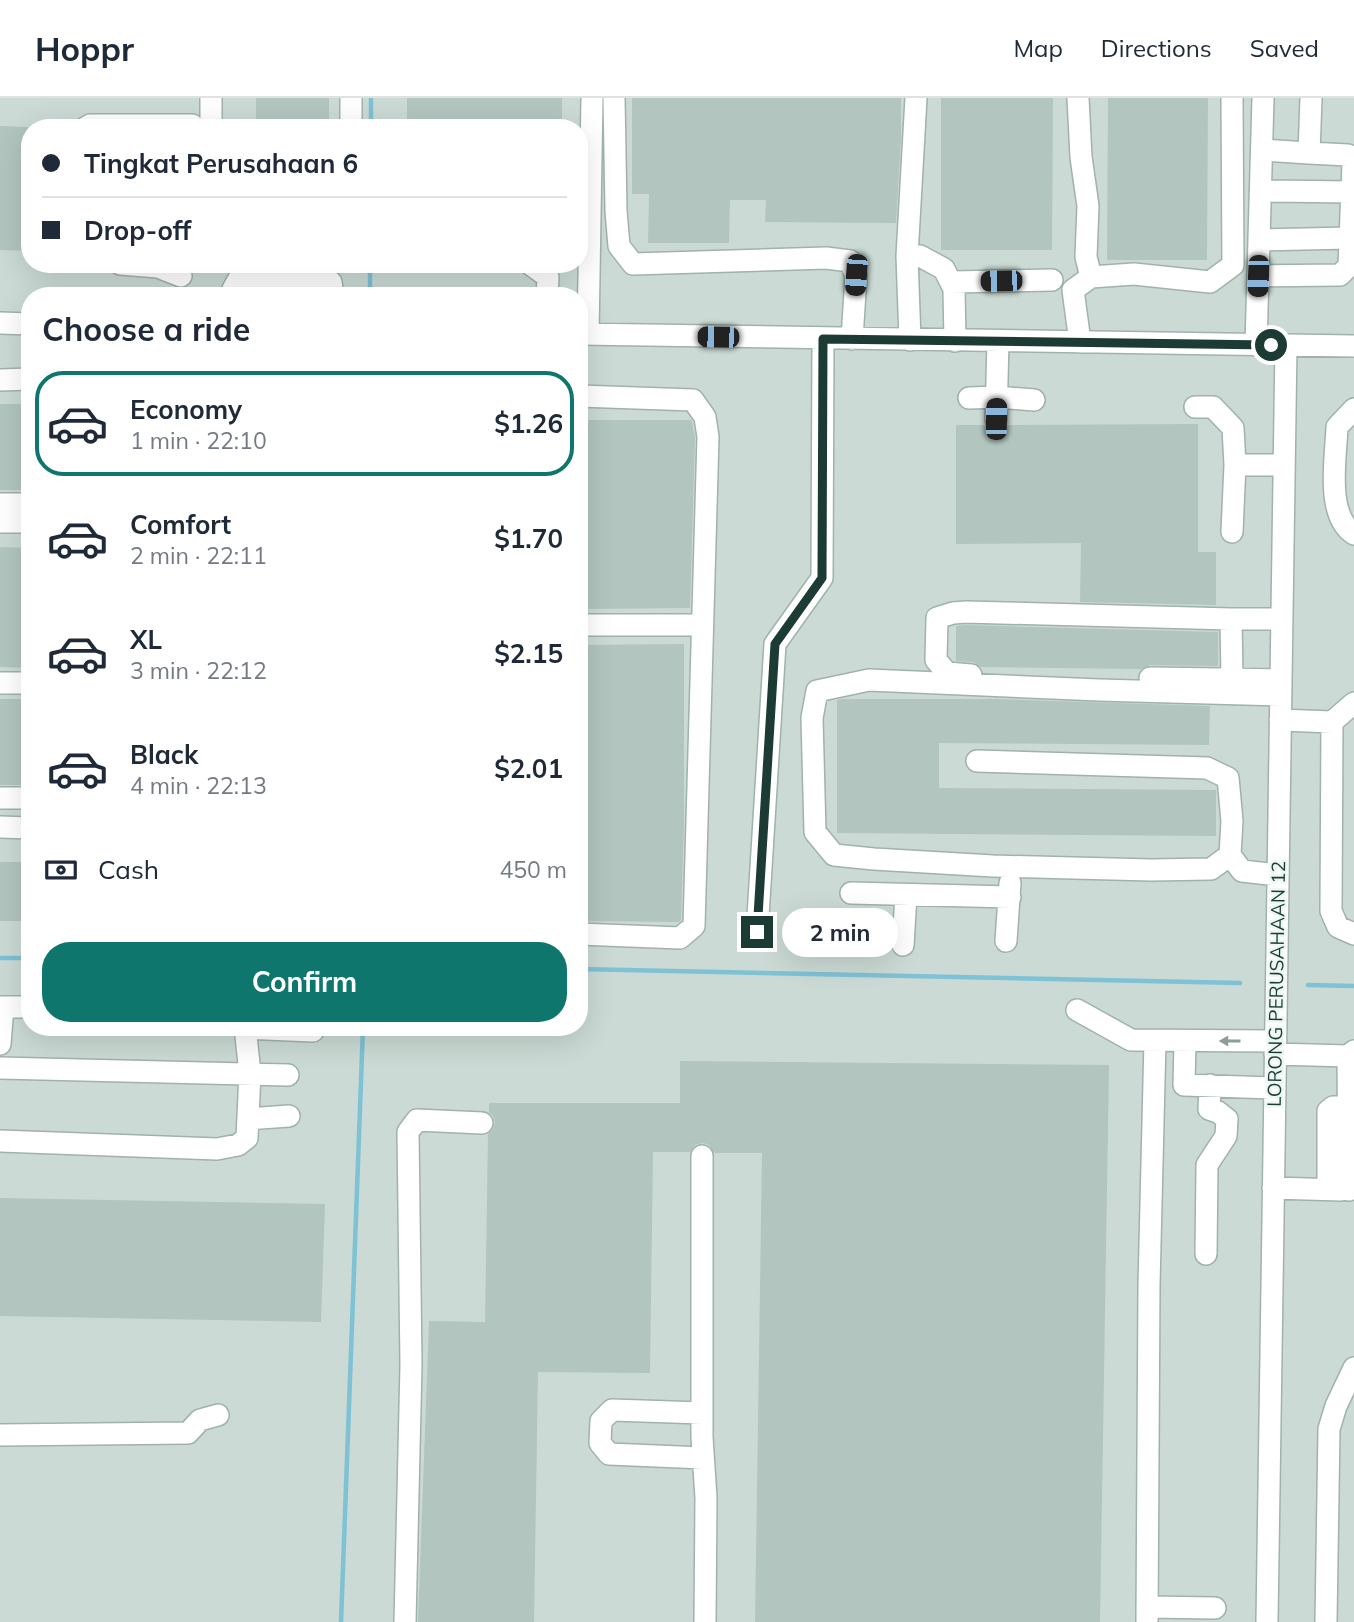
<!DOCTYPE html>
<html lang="en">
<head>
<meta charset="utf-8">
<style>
  body { margin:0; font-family:Mulish,sans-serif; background:#f6f6f7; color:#1f2937; height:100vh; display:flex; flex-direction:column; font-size:26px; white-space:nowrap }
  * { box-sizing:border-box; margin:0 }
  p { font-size:23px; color:#747a83 }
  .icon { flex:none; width:38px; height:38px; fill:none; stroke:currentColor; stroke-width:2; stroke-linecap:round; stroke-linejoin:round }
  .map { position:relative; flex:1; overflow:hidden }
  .details { position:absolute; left:21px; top:189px; width:567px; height:749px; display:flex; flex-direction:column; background:#fff; border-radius:28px; box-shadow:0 7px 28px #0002 }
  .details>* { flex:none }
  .banner { position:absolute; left:21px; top:21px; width:567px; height:154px; border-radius:28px; box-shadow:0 7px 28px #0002; display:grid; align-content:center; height:154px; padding:0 21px; background:#fff }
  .end { position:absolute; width:32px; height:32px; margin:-16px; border:9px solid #1d3b35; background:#fff; box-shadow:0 0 0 4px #fff }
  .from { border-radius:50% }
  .bubble { position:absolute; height:49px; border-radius:24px; background:#fff; box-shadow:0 7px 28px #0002; font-size:23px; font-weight:700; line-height:49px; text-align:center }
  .car { position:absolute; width:21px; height:42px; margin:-21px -10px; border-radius:9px; box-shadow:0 0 5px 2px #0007; background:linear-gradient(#222 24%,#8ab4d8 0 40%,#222 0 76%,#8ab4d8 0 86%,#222 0) }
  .banner b { display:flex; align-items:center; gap:24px; height:66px; font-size:26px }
  .banner b+b { border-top:2px solid #e0e1e3 }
  .banner i { width:18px; height:18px; background:#1f2937 }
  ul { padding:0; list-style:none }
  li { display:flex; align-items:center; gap:21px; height:105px; margin:0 14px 10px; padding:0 7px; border:4px solid transparent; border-radius:28px }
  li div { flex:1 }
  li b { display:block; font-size:26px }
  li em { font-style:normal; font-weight:700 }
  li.active { border-color:#0f766e }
  li>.icon { width:63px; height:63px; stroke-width:1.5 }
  h2 { padding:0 21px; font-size:32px; line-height:84px }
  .pay { display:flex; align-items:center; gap:18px; height:77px; padding:0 21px; font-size:26px }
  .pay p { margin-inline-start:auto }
  .primary-button { display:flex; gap:14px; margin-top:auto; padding:14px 21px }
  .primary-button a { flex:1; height:80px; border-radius:28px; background:#0f766e; color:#fff; font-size:28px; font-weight:700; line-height:80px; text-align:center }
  header { display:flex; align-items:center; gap:42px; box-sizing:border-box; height:98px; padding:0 35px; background:#fff; border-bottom:2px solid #e0e1e3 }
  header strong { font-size:33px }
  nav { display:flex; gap:38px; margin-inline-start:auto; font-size:24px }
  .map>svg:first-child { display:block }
</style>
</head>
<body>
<header>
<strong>Hoppr</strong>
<nav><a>Map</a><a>Directions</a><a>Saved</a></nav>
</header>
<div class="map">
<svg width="1354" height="1524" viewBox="0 0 1354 1524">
  <rect width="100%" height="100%" fill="#ddeae5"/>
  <!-- built -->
  <path fill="#cbdad4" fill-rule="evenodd" d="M0 0H1354V1524H0ZM30 30H579V166H30ZM30 198H579V929H30Z"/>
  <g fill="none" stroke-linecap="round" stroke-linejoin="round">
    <!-- stream -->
    <path stroke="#7fc1d5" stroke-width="4.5" d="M371 30V0
      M370 166V198
      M0 860H30
      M579 871 1240 885
      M1308 887 1354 888
      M341 1524 363 929"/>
  </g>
  <!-- building -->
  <path fill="#b2c5bf" d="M256 0H329V30H256Z
    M407 0H562V30H407Z
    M632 0H901V40L896 125 765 124 766 102H730L729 145H648L649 96H632Z
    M941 0H1053L1052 152H941Z
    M1108 0H1208L1207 162H1107Z
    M0 28 30 29V153L0 152Z
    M0 306H30V392H0Z
    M579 322H691L692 324 695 340 690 510 579 511Z
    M1198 326V454H1216V507L1080 504 1081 445 956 446V327H984L990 332 996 334 1003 332 1008 327Z
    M0 449 30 450V570L0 569Z
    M966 527 1218 534V568L1150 567 1141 571 981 569 973 564 956 563V528Z
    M684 546V724L681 822 679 824 579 823V547Z
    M0 601H30V687H0Z
    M842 601H995L1210 608 1209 647 939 645V690L1216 692V738L837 735V602Z
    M0 764H30V823H0Z
    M680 963 1109 967 1100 1524H755L762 1055H714L709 1047 703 1045 695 1047 690 1054H653L650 1275 538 1274 534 1524H418L429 1223 485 1224 488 1036 493 1031 495 1025 493 1018 489 1014V1005H680Z
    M0 1100 325 1106 321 1224 0 1218Z"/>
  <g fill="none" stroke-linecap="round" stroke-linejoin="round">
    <defs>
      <path id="minor" d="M211 0V30
        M614 0 616 113 619 148 633 166 826 160 850 163 856 178 852 241
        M916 0 907 158H920L944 171 954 191 955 243
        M1078 0 1081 59 1088 108 1086 159 1091 179
        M85 30 90 27H192L193 30
        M351 30V0
        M1262 52 1309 55 1311 0
        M1261 93 1352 94
        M1259 142 1350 140
        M907 158 910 242
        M120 166 158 169 181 178
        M530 166 548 179 547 198
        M1258 178 1340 177 1349 168 1353 65 1348 57 1309 55
        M951 184 1052 182
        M235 198 233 191 238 182 331 184 333 198
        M0 225 30 226
        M579 236 1354 248
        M588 236 592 0
        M1080 244 1073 192 1091 179 1134 176 1210 184 1233 167 1232 0
        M1256 247 1263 0
        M0 282 30 281
        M579 298 693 302 705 319 708 339 694 828 680 840 579 836
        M969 300 997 299 1034 302
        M1195 309H1213L1233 330 1235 367H1284
        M1354 311 1337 329C1336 359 1325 417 1354 436
        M996 321 998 243
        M0 406H30
        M0 424H30
        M1232 434 1235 367
        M1231 521 1232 581
        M579 527H702
        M971 577 947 575 936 562 937 520 953 515 966 514 1231 521H1282
        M1150 580 1281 582
        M0 585H30
        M1280 622 1332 624 1354 605
        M1332 624 1331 813 1338 829 1354 836
        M977 663 1207 670 1228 680 1232 723 1230 757 1242 773 1278 777
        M0 700H30
        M0 729 30 730
        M1230 757 1211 771 1151 772 993 768 874 761 834 757 815 734 812 620 817 593 869 582 1099 592 1281 597
        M851 795 1010 799
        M757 834 775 546 822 480 823 241
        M1006 843 1010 785
        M903 847 906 797
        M0 909H30
        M1077 912 1131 942 1275 943
        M245 930 313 933
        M1185 943 1184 987 1275 990
        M0 946 3 909
        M1275 956 1348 958
        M0 970 288 977
        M248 1021 289 1018
        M0 1043 217 1051 238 1047 247 1040 250 975 245 929
        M702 1058V1339L706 1400 705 1524
        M1273 1090 1341 1092
        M1328 1091V1013L1333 1009H1349
        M1349 1092 1348 958 1354 953
        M1206 1156 1207 1067 1226 1038 1227 1021 1218 1014 1209 1011 1210 987
        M702 1315 612 1312 601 1323 600 1345 609 1356 703 1360
        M0 1337 188 1335 200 1322 218 1317
        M1147 1509 1215 1510
        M405 1524 411 1267 408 1034 417 1022 482 1025
        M1147 1524 1149 1187 1155 943
        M1267 1524 1286 247
        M1326 1524 1329 1331 1336 1308 1354 1270"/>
    </defs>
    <!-- minor casing -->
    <use href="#minor" stroke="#a0b2ad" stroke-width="24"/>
    <!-- minor -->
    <use href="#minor" stroke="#fff" stroke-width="21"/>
  </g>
  <!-- one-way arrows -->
  <defs><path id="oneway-solid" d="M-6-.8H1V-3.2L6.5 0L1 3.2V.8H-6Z" transform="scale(1.75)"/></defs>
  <use fill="#8e9d9a" href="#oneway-solid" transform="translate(1230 943) rotate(-180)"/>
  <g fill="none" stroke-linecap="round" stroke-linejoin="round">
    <!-- route -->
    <path stroke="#1d3b35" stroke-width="9" d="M757 834 775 546 822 480 823 241 1271 247"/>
  </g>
  <g text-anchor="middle" stroke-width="5" stroke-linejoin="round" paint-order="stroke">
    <!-- street labels -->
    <g font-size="19" fill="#1d3b35" stroke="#edf7f3">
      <text transform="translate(1276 886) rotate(-89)" y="7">LORONG PERUSAHAAN 12</text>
    </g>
  </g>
</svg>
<i class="end from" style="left:1271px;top:247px"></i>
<i class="end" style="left:757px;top:834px"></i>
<div class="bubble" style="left:782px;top:810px;width:116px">2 min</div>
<i class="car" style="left:856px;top:177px;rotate:184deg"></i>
<i class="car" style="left:1258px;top:178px;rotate:182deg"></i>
<i class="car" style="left:1001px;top:183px;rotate:269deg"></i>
<i class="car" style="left:718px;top:239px;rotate:271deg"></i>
<i class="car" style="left:996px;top:321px;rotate:1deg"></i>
<div class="banner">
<b><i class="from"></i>Tingkat Perusahaan 6</b>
<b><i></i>Drop-off</b>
</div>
<section class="details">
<h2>Choose a ride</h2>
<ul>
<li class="active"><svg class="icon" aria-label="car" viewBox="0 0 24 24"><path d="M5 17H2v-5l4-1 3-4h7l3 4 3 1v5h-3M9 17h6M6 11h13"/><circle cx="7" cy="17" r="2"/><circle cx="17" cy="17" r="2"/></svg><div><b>Economy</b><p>1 min · 22:10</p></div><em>$1.26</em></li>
<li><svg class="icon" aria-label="car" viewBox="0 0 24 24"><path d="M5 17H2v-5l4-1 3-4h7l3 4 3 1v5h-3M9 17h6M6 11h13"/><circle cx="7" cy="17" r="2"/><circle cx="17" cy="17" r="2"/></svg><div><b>Comfort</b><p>2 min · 22:11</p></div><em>$1.70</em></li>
<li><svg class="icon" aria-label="car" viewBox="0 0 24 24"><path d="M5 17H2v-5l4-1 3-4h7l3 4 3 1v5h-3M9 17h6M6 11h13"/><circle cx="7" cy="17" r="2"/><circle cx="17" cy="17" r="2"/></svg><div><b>XL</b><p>3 min · 22:12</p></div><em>$2.15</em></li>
<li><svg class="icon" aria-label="car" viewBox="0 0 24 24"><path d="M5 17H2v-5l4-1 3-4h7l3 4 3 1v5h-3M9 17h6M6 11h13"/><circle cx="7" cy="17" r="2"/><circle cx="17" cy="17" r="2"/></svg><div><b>Black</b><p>4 min · 22:13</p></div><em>$2.01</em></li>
</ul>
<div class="pay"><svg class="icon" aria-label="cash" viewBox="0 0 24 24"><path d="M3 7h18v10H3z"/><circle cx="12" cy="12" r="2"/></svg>Cash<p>450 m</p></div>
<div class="primary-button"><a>Confirm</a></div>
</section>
</div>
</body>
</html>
